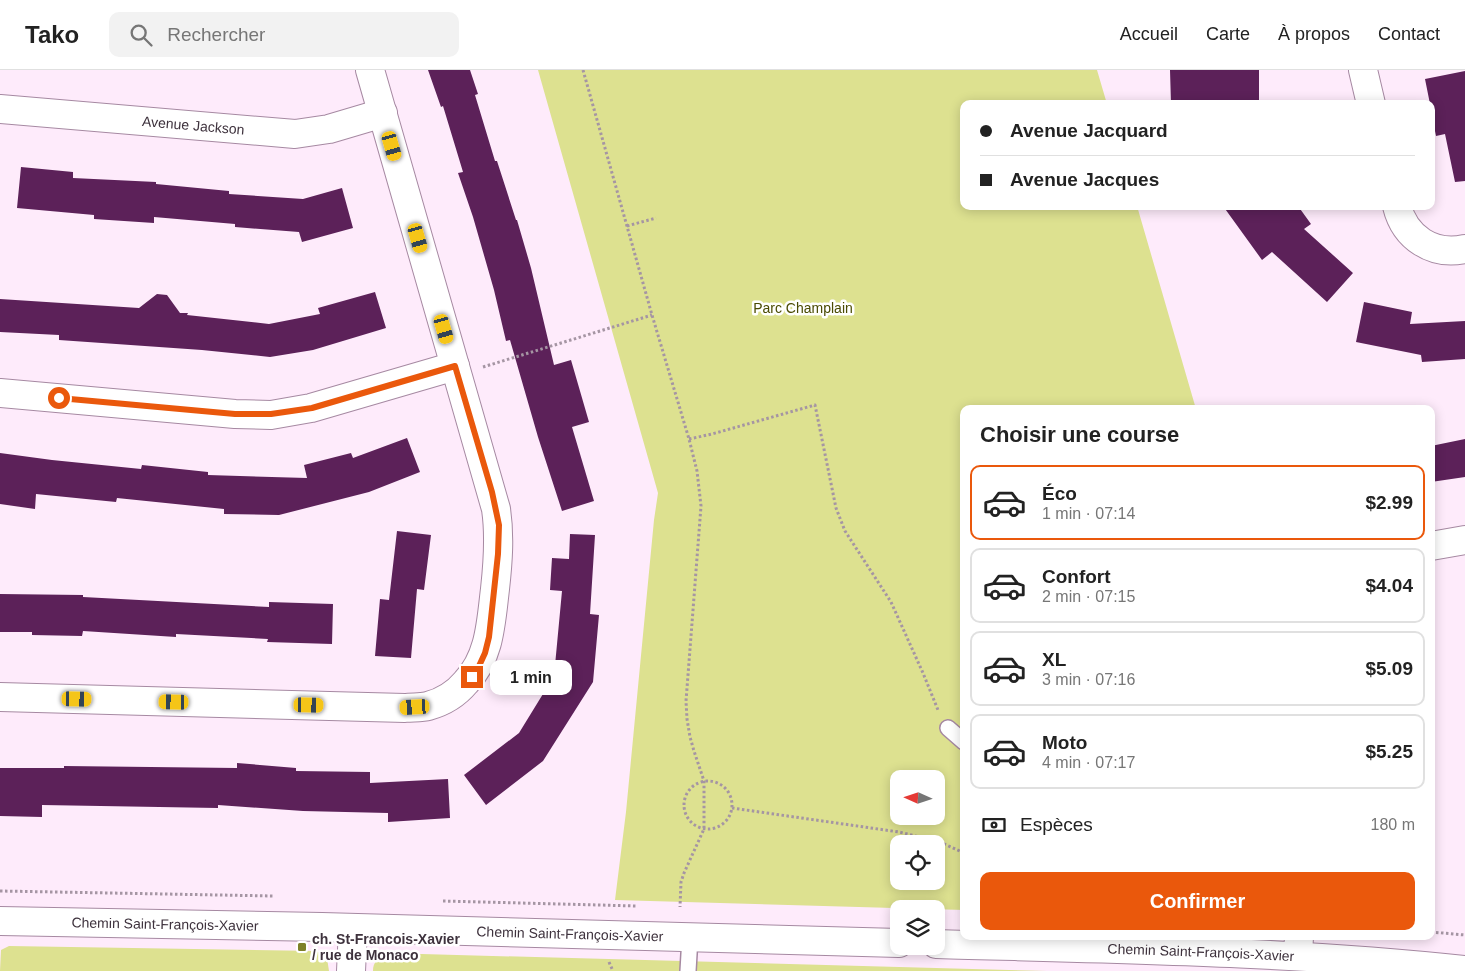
<!DOCTYPE html>
<html lang="fr">
<head>
<meta charset="utf-8">
<style>
  body { margin:0; font-family:Arial,sans-serif; background:#f2f2f2; color:#222; height:100vh; display:flex; flex-direction:column; font-size:19px; white-space:nowrap }
  * { box-sizing:border-box; margin:0 }
  p { font-size:16px; color:#767676 }
  .icon { flex:none; width:28px; height:28px; fill:none; stroke:currentColor; stroke-width:2; stroke-linecap:round; stroke-linejoin:round }
  .map { position:relative; flex:1; overflow:hidden }
  .sheet { position:absolute; left:960px; top:335px; width:475px; height:535px; display:flex; flex-direction:column; background:#fff; border-radius:10px; box-shadow:0 2px 12px #0003 }
  .sheet>* { flex:none }
  .top-card { position:absolute; left:960px; top:30px; width:475px; height:110px; border-radius:10px; box-shadow:0 2px 12px #0003; display:grid; align-content:center; height:110px; padding:0 20px; background:#fff }
  .needle { width:32px; rotate:273deg }
  .controls { position:absolute; left:890px; top:700px; display:grid; gap:10px }
  .controls a { display:grid; place-items:center; width:55px; height:55px; border-radius:10px; background:#fff; box-shadow:0 2px 12px #0003; font-size:25px }
  .end { position:absolute; width:22px; height:22px; margin:-11px; border:6px solid #ea580c; background:#fff; box-shadow:0 0 0 2px #fff }
  .from { border-radius:50% }
  .bubble { position:absolute; height:35px; border-radius:10px; background:#fff; box-shadow:0 2px 12px #0003; font-size:16px; font-weight:700; line-height:35px; text-align:center }
  .car { position:absolute; width:15px; height:30px; margin:-15px -8px; border-radius:6px; box-shadow:0 0 4px 1px #0007; background:linear-gradient(#f5c518 24%,#345 0 40%,#f5c518 0 76%,#345 0 86%,#f5c518 0) }
  .top-card b { display:flex; align-items:center; gap:18px; height:48px; font-size:19px }
  .top-card b+b { border-top:1px solid #e0e0e0 }
  .top-card i { width:12px; height:12px; background:#222 }
  ul { padding:0; list-style:none }
  li { display:flex; align-items:center; gap:15px; height:75px; margin:0 10px 8px; padding:0 10px; border:2px solid #e0e0e0; border-radius:10px }
  li div { flex:1 }
  li b { display:block; font-size:19px }
  li em { font-style:normal; font-weight:700 }
  li.current { border-color:#ea580c }
  li>.icon { width:45px; height:45px; stroke-width:1.5 }
  h2 { padding:0 20px; font-size:22px; line-height:60px }
  .pay { display:flex; align-items:center; gap:12px; height:55px; padding:0 20px; font-size:19px }
  .pay p { margin-inline-start:auto }
  .button { display:flex; gap:10px; margin-top:auto; padding:10px 20px }
  .button a { flex:1; height:58px; border-radius:10px; background:#ea580c; color:#fff; font-size:20px; font-weight:700; line-height:58px; text-align:center }
  header { display:flex; align-items:center; gap:30px; box-sizing:border-box; height:70px; padding:0 25px; background:#fff; border-bottom:1px solid #e0e0e0 }
  header strong { font-size:24px }
  nav { display:flex; gap:28px; margin-inline-start:auto; font-size:18px }
  .search { width:350px; height:45px; background:#f2f2f2; display:flex; align-items:center; gap:12px; box-sizing:border-box; padding:0 18px; border-radius:10px; color:#767676; font-size:19px }
  .map>svg:first-child { display:block }
</style>
</head>
<body>
<header>
<strong>Tako</strong>
<div class="search"><svg class="icon" aria-label="search" viewBox="0 0 24 24"><circle cx="10" cy="10" r="6"/><path d="M15 15l6 6"/></svg>Rechercher</div>
<nav><a>Accueil</a><a>Carte</a><a>À propos</a><a>Contact</a></nav>
</header>
<div class="map">
<svg width="1465" height="901" viewBox="0 0 1465 901">
  <rect width="100%" height="100%" fill="#feebfb"/>
  <!-- green -->
  <path fill="#dde190" fill-rule="evenodd" d="M538 0H1097L1107 34H964V136H1137L1196 339H964V840L615 830 626 742 654 450 658 423ZM899 709H936V746H899ZM899 774H936V811H899Z
    M9 876 317 881 327 888 329 901H0L1 880Z
    M386 883 1047 901H373C373 892 378 888 386 883Z"/>
  <!-- building -->
  <path fill="#5c2159" d="M428 0H470L478 24 475 25 495 91H497L516 150H517L531 198 554 295 571 290 589 352 572 357 594 431 562 441 538 367 510 270 506 271 494 220 473 147 458 103 463 102 443 36 441 37Z
    M1170 0H1259V34H1171Z
    M1465 1V111L1455 112 1445 64 1436 66 1431 41V34H1430L1425 9Z
    M21 97 73 102V108L156 112V114L229 121V124L303 129 342 118 353 158 302 172 299 162 235 157V154L154 147V153L94 149V145L17 138Z
    M1223 136H1298L1311 154 1304 159 1353 203 1327 232 1272 182 1262 190Z
    M375 222 386 258 313 280 270 287 202 280 59 270V265L0 262V229L139 238 157 224 167 225 180 243H188L187 245 269 254 320 244 318 238Z
    M1364 232 1412 242 1410 254 1465 251V289L1422 292 1421 285 1356 272Z
    M407 368 420 402 369 422 279 445 224 444V439L117 428 116 432 36 424 35 439 0 434V383L52 390 141 399 142 395 208 402V405L307 408 304 395 351 383 353 388Z
    M1465 369V407L1431 412V376Z
    M397 461 431 465 424 520 417 519 411 588 375 586 380 529 389 530Z
    M570 464 595 465 590 544 599 545 593 612 543 691 486 735 464 705 519 663 554 606 562 521 550 520 552 488 569 489Z
    M0 524 83 525V527L269 537V532L333 534 332 574 267 572 268 569 176 564V567L83 561 82 566 32 565V562H0Z
    M237 693 296 698V701L370 702V713L448 709 450 748 388 752V743L303 741 218 735V738L42 735V747L0 746V698H64V696L237 698Z"/>
  <g fill="none" stroke-linecap="round" stroke-linejoin="round">
    <defs>
      <path id="lane" d="M948 658 964 672
        M688 901 690 867"/>
      <g id="street">
        <path d="M1363 0 1371 34"/>
        <path id="s1" d="M0 39 295 64 329 59 383 43"/>
        <path d="M1397 136C1405 168 1433 186 1465 179"/>
        <path d="M0 323 235 344 271 345 311 338 455 296"/>
        <path d="M1431 476 1465 470"/>
        <path d="M0 627 405 638C412 637 421 638 428 636 443 632 456 624 466 612 490 587 491 552 495 519 498 492 500 466 496 439L370 0"/>
        <path d="M1298 886 1299 866"/>
        <path d="M351 901 353 859"/>
      </g>
      <g id="secondary">
        <path id="s2" d="M0 851 322 857 899 873"/>
        <path id="s3" d="M936 874C1113 879 1289 881 1465 900"/>
      </g>
    </defs>
    <!-- lane casing -->
    <use href="#lane" stroke="#a689a2" stroke-width="18"/>
    <!-- street casing -->
    <use href="#street" stroke="#a689a2" stroke-width="30"/>
    <!-- secondary casing -->
    <use href="#secondary" stroke="#a689a2" stroke-width="30"/>
    <!-- path -->
    <path stroke="#a595a3" stroke-width="3" stroke-dasharray="2.5 2.5" stroke-linecap="butt" d="M583 0 652 245 689 369 697 401 701 436 686 631 687 649 690 667 694 681 704 711V759L684 803 681 812 680 837
      M627 156 656 148
      M483 297 652 245
      M689 369 712 364 815 335 836 438 845 461 891 532 923 603 938 640
      M684 735a24 24 0 1 1 48 0a24 24 0 1 1-48 0Z
      M732 738 899 762 940 772 964 783
      M0 821 274 826
      M443 831 637 836
      M1431 862 1465 865
      M609 892 613 901"/>
    <!-- lane -->
    <use href="#lane" stroke="#fff" stroke-width="15"/>
    <!-- street -->
    <use href="#street" stroke="#fff" stroke-width="28"/>
    <!-- secondary -->
    <use href="#secondary" stroke="#fff" stroke-width="28"/>
  </g>
  <g fill="none" stroke-linecap="round" stroke-linejoin="round">
    <!-- route -->
    <path stroke="#ea580c" stroke-width="6" d="M59 328 235 344H271L312 338 455 296 492 422 499 455 498 484 489 567 485 583 479 596 472 607"/>
  </g>
  <!-- markers -->
  <rect fill="#7e8029" stroke="#fff" stroke-width="2" x="297" y="872" width="10" height="10" rx="2.5"/>
  <g text-anchor="middle" stroke-width="5" stroke-linejoin="round" paint-order="stroke">
    <!-- street labels -->
    <g font-size="14" fill="#3e323d" stroke="#fff">
      <text dy="5" stroke="none"><textPath href="#s1" startOffset="194">Avenue Jackson</textPath></text>
      <text dy="5" stroke="none"><textPath href="#s2" startOffset="165">Chemin Saint-François-Xavier</textPath></text>
      <text dy="5" stroke="none"><textPath href="#s2" startOffset="570">Chemin Saint-François-Xavier</textPath></text>
      <text dy="5" stroke="none"><textPath href="#s3" startOffset="265">Chemin Saint-François-Xavier</textPath></text>
    </g>
    <!-- park labels -->
    <g font-size="14" fill="#4a4b03" stroke="#fff">
      <text x="803" y="243">Parc Champlain</text>
    </g>
    <!-- poi labels -->
    <g font-size="14" font-weight="bold" fill="#3e323d" stroke="#fff" text-anchor="start">
      <text x="312" y="874">ch. St-Francois-Xavier<tspan x="312" dy="16">/ rue de Monaco</tspan></text>
    </g>
  </g>
</svg>
<div class="controls">
<a><svg class="needle" viewBox="-14 -14 28 28"><path d="M0-13l5 13h-10z" fill="#e53935"/><path d="M0 13l5-13h-10z" fill="#767676"/></svg></a>
<a><svg class="icon" aria-label="locate" viewBox="0 0 24 24"><circle cx="12" cy="12" r="6"/><path d="M12 2v4M12 18v4M2 12h4M18 12h4"/></svg></a>
<a><svg class="icon" aria-label="layers" viewBox="0 0 24 24"><path d="M12 4l9 5-9 5-9-5zM3 14l9 5 9-5"/></svg></a>
</div>
<i class="end from" style="left:59px;top:328px"></i>
<i class="end" style="left:472px;top:607px"></i>
<div class="bubble" style="left:490px;top:590px;width:82px">1 min</div>
<i class="car" style="left:392px;top:76px;rotate:164deg"></i>
<i class="car" style="left:418px;top:168px;rotate:164deg"></i>
<i class="car" style="left:444px;top:259px;rotate:164deg"></i>
<i class="car" style="left:77px;top:629px;rotate:91deg"></i>
<i class="car" style="left:174px;top:632px;rotate:271deg"></i>
<i class="car" style="left:309px;top:635px;rotate:91deg"></i>
<i class="car" style="left:415px;top:637px;rotate:267deg"></i>
<div class="top-card">
<b><i class="from"></i>Avenue Jacquard</b>
<b><i></i>Avenue Jacques</b>
</div>
<section class="sheet">
<h2>Choisir une course</h2>
<ul>
<li class="current"><svg class="icon" aria-label="car" viewBox="0 0 24 24"><path d="M5 17H2v-5l4-1 3-4h7l3 4 3 1v5h-3M9 17h6M6 11h13"/><circle cx="7" cy="17" r="2"/><circle cx="17" cy="17" r="2"/></svg><div><b>Éco</b><p>1 min · 07:14</p></div><em>$2.99</em></li>
<li><svg class="icon" aria-label="car" viewBox="0 0 24 24"><path d="M5 17H2v-5l4-1 3-4h7l3 4 3 1v5h-3M9 17h6M6 11h13"/><circle cx="7" cy="17" r="2"/><circle cx="17" cy="17" r="2"/></svg><div><b>Confort</b><p>2 min · 07:15</p></div><em>$4.04</em></li>
<li><svg class="icon" aria-label="car" viewBox="0 0 24 24"><path d="M5 17H2v-5l4-1 3-4h7l3 4 3 1v5h-3M9 17h6M6 11h13"/><circle cx="7" cy="17" r="2"/><circle cx="17" cy="17" r="2"/></svg><div><b>XL</b><p>3 min · 07:16</p></div><em>$5.09</em></li>
<li><svg class="icon" aria-label="car" viewBox="0 0 24 24"><path d="M5 17H2v-5l4-1 3-4h7l3 4 3 1v5h-3M9 17h6M6 11h13"/><circle cx="7" cy="17" r="2"/><circle cx="17" cy="17" r="2"/></svg><div><b>Moto</b><p>4 min · 07:17</p></div><em>$5.25</em></li>
</ul>
<div class="pay"><svg class="icon" aria-label="cash" viewBox="0 0 24 24"><path d="M3 7h18v10H3z"/><circle cx="12" cy="12" r="2"/></svg>Espèces<p>180 m</p></div>
<div class="button"><a>Confirmer</a></div>
</section>
</div>
</body>
</html>
